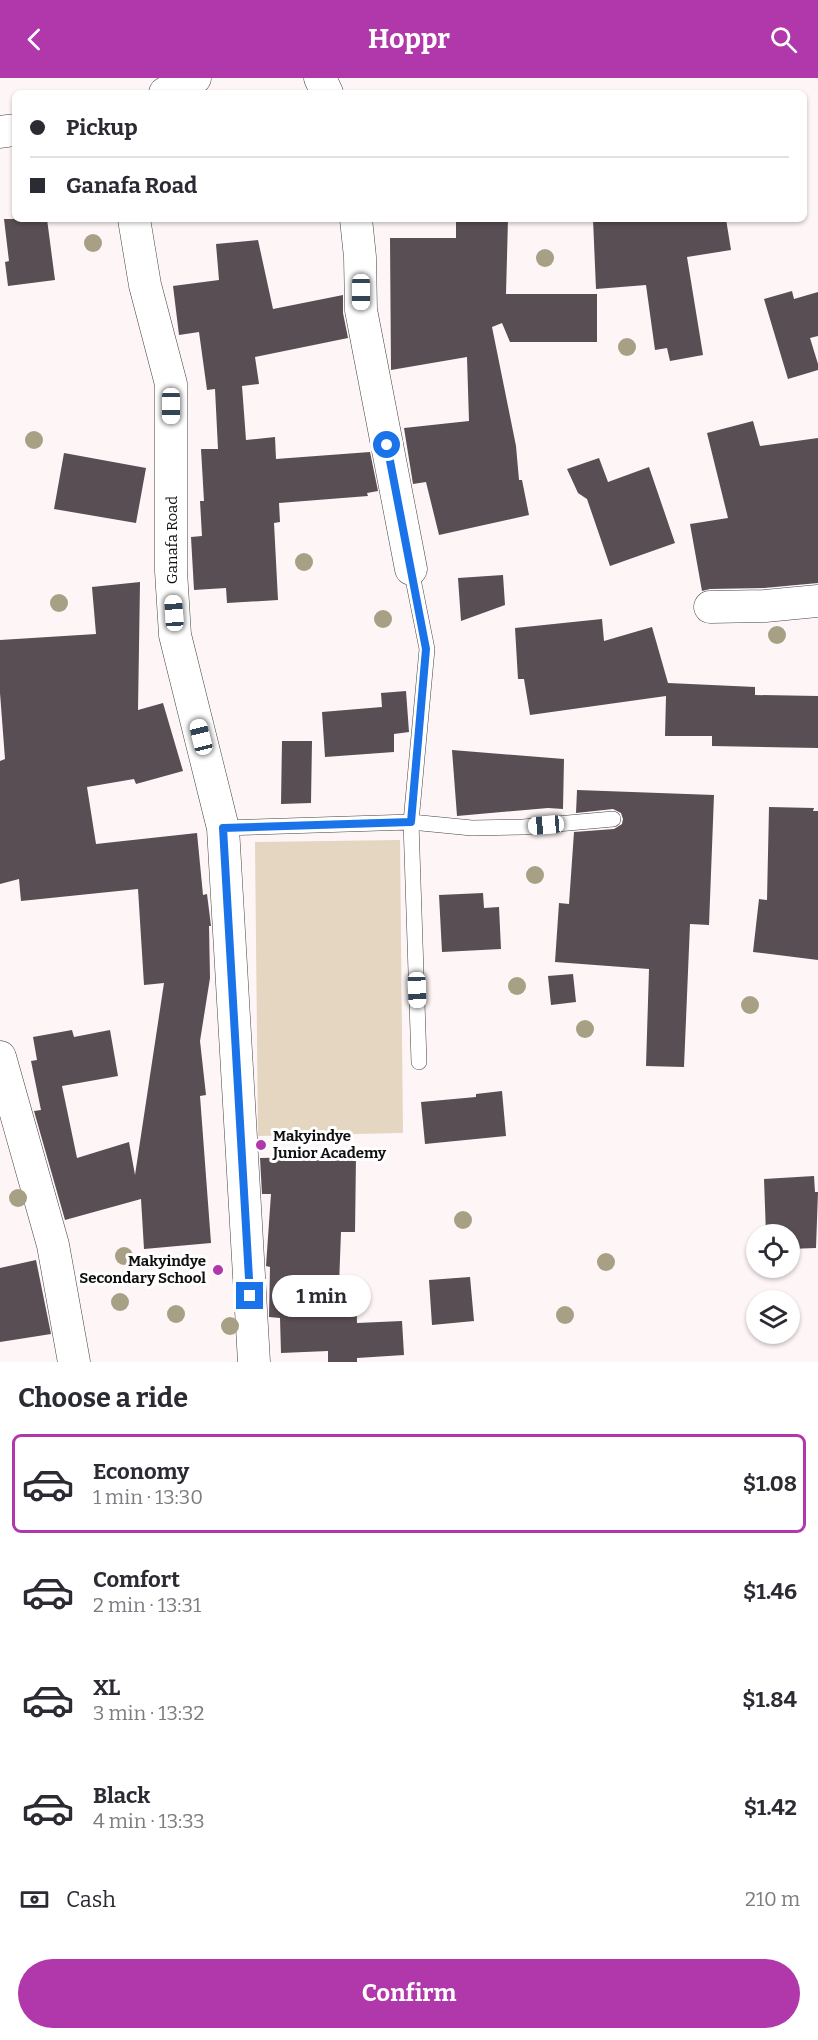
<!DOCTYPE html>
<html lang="en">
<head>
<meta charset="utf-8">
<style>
  body { margin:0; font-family:Bitter,serif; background:#f2f2f3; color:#2b2b33; height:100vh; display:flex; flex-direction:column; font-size:22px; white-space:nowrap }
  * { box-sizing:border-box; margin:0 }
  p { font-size:20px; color:#7c7c81 }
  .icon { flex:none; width:33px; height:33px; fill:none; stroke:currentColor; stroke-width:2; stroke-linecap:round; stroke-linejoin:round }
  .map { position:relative; height:1284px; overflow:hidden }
  .details { display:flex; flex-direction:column; background:#fff; flex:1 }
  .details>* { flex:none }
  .hud { position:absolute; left:12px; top:12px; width:795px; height:132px; border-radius:9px; box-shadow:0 2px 4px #0004; display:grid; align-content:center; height:132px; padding:0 18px; background:#fff }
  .tools { position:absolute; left:746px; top:1146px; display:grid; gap:12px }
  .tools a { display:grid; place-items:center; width:54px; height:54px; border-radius:50%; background:#fff; box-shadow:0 2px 4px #0004; font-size:30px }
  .end { position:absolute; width:27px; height:27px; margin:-14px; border:8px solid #1a73e8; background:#fff; box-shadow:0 0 0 3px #fff }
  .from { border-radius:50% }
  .bubble { position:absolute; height:42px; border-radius:21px; background:#fff; box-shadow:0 2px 4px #0004; font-size:20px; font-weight:700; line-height:42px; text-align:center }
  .car { position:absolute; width:18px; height:36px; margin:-18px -9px; border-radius:8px; box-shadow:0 0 4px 2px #0007; background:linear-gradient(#fff 24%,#345 0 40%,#fff 0 76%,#345 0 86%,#fff 0) }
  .hud b { display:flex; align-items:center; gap:21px; height:57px; font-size:22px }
  .hud b+b { border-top:2px solid #e1e1e2 }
  .hud i { width:15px; height:15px; background:#2b2b33 }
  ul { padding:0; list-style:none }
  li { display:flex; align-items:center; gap:18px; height:99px; margin:0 12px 9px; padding:0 6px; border:3px solid transparent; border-radius:9px }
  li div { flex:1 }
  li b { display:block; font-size:22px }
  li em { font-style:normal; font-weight:700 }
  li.on { border-color:#b138ab }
  li>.icon { width:54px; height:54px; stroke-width:1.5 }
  h2 { padding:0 18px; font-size:27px; line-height:72px }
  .pay { display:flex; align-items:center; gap:15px; height:66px; padding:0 18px; font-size:22px }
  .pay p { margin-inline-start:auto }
  .action { display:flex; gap:12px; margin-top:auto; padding:12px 18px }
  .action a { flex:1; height:69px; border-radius:36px; background:#b138ab; color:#fff; font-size:24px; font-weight:700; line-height:69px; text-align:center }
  header { display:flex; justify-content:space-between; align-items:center; height:78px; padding:0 18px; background:#b138ab; color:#fff; font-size:27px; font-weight:700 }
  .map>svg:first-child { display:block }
</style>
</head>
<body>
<header><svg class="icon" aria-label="back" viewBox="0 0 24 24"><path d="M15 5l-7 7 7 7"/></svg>Hoppr<svg class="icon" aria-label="search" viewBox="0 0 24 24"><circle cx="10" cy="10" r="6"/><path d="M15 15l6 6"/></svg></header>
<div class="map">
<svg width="818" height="1284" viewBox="0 0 818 1284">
  <rect width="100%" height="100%" fill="#fef5f6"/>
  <!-- green -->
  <path fill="#e5d6c2" d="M400 762 403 1055 258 1058 255 764Z"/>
  <!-- building -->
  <path fill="#584e53" d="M4 141H47L55 202 8 208 5 184 9 183Z
    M456 141H508L506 216H597V264H510L502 245 492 249 516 368 519 402H522L529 437 439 457 426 404 413 406 404 350 469 343 467 279 391 292 390 160H456Z
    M593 141H726L731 172 687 179 703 277 670 283 667 270 655 272 646 207 596 211Z
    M258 162 273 231 343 217V235L348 260 255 279 259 306 242 308 246 362 275 359 276 381 370 374 378 413 367 415 368 418 279 425 280 444 274 445 278 522 227 525 226 510 194 512 191 459 202 458 200 423H204L201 371H218L215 311 207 312 199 254 179 257 173 208 219 202 216 166Z
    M792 213 794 221 818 214V258L810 260 818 286V292L788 301 764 221Z
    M753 343 760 368 818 360V505L764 510 710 511 702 513 690 446 728 440 707 355Z
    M64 375 146 390 136 445 54 431Z
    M599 380 608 404 649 389 675 465 610 488 587 421 578 415 567 391Z
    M503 497 505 527 461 543 458 500Z
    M140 504 138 632 163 625 183 693 136 706 134 701 87 709 96 766 197 755 203 817 207 816 211 848H209L210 900 200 963 206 1017 200 1018 211 1165 144 1171 141 1121 65 1142 34 1033 41 1032 31 983 37 982 33 959 72 952 74 959 110 952 118 998 62 1008 77 1080 129 1064 135 1097 164 905 144 907 138 811 21 823 19 801 0 806V683L5 681 0 615V562L96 556 92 509Z
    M602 541 604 563 652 549 668 605 755 609V617L818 618V670L712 668V658H665L666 618 530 637 524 601H518L515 550Z
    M406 613 409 654 394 656V674L325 679 322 634 382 629 381 615Z
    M282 663H312L311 725 281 726Z
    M452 672 564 681 563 731 548 730 457 738Z
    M577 712 714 717 709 847 690 846 684 989 646 988 649 891 555 884 559 825 569 826 574 754 614 751 622 746 623 741 621 735 613 731 576 735Z
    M769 729 814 730 813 733H818V882L753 874 759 821 767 822Z
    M483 815 484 830 499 829 501 871 442 874 439 817Z
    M573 896 576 924 551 927 548 898Z
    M502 1013 506 1058 425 1066 421 1024 476 1019V1016Z
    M356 1078 355 1154H341L339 1207 356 1206 357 1245 402 1243 404 1277 357 1280V1284H328V1273L281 1275 280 1240 269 1239 270 1189 266 1188 271 1116H262L260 1080Z
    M814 1098 815 1114H818L816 1170 789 1171V1156H766L764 1101Z
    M36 1182 51 1256 0 1264V1190Z
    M470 1199 474 1243 432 1247 429 1202Z"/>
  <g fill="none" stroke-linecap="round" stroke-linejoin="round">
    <defs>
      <path id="service" d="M411 491 427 571 411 744 419 984
        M223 750 411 744 472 750 523 749 613 741"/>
      <path id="minor" d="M320 0 327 15
        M165 15 195 0
        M0 54 15 52
        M134 141 145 207 171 306V493L175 557 223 750 254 1284
        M356 141 360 179 361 232 411 491
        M710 529 765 528 818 523
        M0 979 53 1167 74 1284"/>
    </defs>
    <!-- service casing -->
    <use href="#service" stroke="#434343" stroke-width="16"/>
    <!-- minor casing -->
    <use href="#minor" stroke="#434343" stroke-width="33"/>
    <!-- service -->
    <use href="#service" stroke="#fff" stroke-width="15"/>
    <!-- minor -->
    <use href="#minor" stroke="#fff" stroke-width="32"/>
  </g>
  <!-- trees -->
  <g fill="#a8a085">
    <circle cx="93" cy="165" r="9"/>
    <circle cx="545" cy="180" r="9"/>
    <circle cx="627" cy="269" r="9"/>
    <circle cx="34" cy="362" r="9"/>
    <circle cx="304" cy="484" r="9"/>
    <circle cx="59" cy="525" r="9"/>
    <circle cx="383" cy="541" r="9"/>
    <circle cx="777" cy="557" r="9"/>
    <circle cx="535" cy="797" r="9"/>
    <circle cx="517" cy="908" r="9"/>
    <circle cx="750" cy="927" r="9"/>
    <circle cx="585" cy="951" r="9"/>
    <circle cx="18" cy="1120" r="9"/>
    <circle cx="463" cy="1142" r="9"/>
    <circle cx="124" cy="1178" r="9"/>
    <circle cx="606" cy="1184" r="9"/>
    <circle cx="120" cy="1224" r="9"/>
    <circle cx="176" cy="1236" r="9"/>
    <circle cx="565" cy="1237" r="9"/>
    <circle cx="230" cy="1248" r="9"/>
  </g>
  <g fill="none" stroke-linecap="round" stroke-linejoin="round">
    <!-- route -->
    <path stroke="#1a73e8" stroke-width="8" d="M250 1218 223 750 411 744 426 571 387 367"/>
  </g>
  <!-- markers -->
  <g fill="#b138ab" stroke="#fff" stroke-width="2">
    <circle cx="261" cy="1067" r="6"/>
    <circle cx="218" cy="1192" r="6"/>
  </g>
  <g text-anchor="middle" stroke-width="6" stroke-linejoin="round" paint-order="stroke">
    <!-- street labels -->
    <g font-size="15" fill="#101010" stroke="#fff">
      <text transform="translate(172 462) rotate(-90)" y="5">Ganafa Road</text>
    </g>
    <!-- poi labels -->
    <g font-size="15" font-weight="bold" fill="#101010" stroke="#fff" text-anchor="start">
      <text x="273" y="1063">Makyindye<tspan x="273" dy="17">Junior Academy</tspan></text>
      <text x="206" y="1188" text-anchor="end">Makyindye<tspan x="206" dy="17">Secondary School</tspan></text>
    </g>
  </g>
</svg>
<div class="tools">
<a><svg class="icon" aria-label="locate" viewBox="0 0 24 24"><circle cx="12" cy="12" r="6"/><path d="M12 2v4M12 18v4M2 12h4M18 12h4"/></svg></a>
<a><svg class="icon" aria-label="layers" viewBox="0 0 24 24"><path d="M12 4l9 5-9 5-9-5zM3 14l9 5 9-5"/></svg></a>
</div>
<i class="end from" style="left:387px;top:367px"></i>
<i class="end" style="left:250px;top:1218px"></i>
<div class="bubble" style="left:272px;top:1197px;width:99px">1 min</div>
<i class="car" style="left:361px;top:214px;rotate:180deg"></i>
<i class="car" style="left:171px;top:328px;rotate:180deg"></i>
<i class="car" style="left:174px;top:535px;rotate:356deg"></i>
<i class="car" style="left:201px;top:659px;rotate:346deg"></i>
<i class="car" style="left:546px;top:747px;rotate:265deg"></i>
<i class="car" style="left:417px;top:912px;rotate:178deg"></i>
<div class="hud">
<b><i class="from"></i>Pickup</b>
<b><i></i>Ganafa Road</b>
</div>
</div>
<section class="details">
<h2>Choose a ride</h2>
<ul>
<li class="on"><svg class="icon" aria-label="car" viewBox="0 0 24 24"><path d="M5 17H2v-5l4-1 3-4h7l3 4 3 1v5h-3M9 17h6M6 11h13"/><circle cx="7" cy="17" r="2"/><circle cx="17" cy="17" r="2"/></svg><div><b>Economy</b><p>1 min · 13:30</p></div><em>$1.08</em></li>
<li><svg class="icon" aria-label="car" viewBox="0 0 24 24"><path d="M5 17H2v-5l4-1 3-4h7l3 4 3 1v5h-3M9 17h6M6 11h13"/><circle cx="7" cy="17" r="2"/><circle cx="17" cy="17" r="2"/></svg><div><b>Comfort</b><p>2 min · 13:31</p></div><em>$1.46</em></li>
<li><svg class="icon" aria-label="car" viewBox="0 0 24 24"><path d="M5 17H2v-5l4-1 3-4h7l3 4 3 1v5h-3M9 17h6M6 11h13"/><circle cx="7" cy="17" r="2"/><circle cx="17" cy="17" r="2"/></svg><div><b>XL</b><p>3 min · 13:32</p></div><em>$1.84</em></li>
<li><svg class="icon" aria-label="car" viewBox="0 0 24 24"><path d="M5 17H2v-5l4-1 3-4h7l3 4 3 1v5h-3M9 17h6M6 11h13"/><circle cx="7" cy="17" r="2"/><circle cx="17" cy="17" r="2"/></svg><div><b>Black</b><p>4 min · 13:33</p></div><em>$1.42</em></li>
</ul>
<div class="pay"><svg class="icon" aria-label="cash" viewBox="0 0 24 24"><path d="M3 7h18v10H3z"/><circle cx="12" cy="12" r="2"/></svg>Cash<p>210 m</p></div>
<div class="action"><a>Confirm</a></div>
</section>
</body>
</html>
